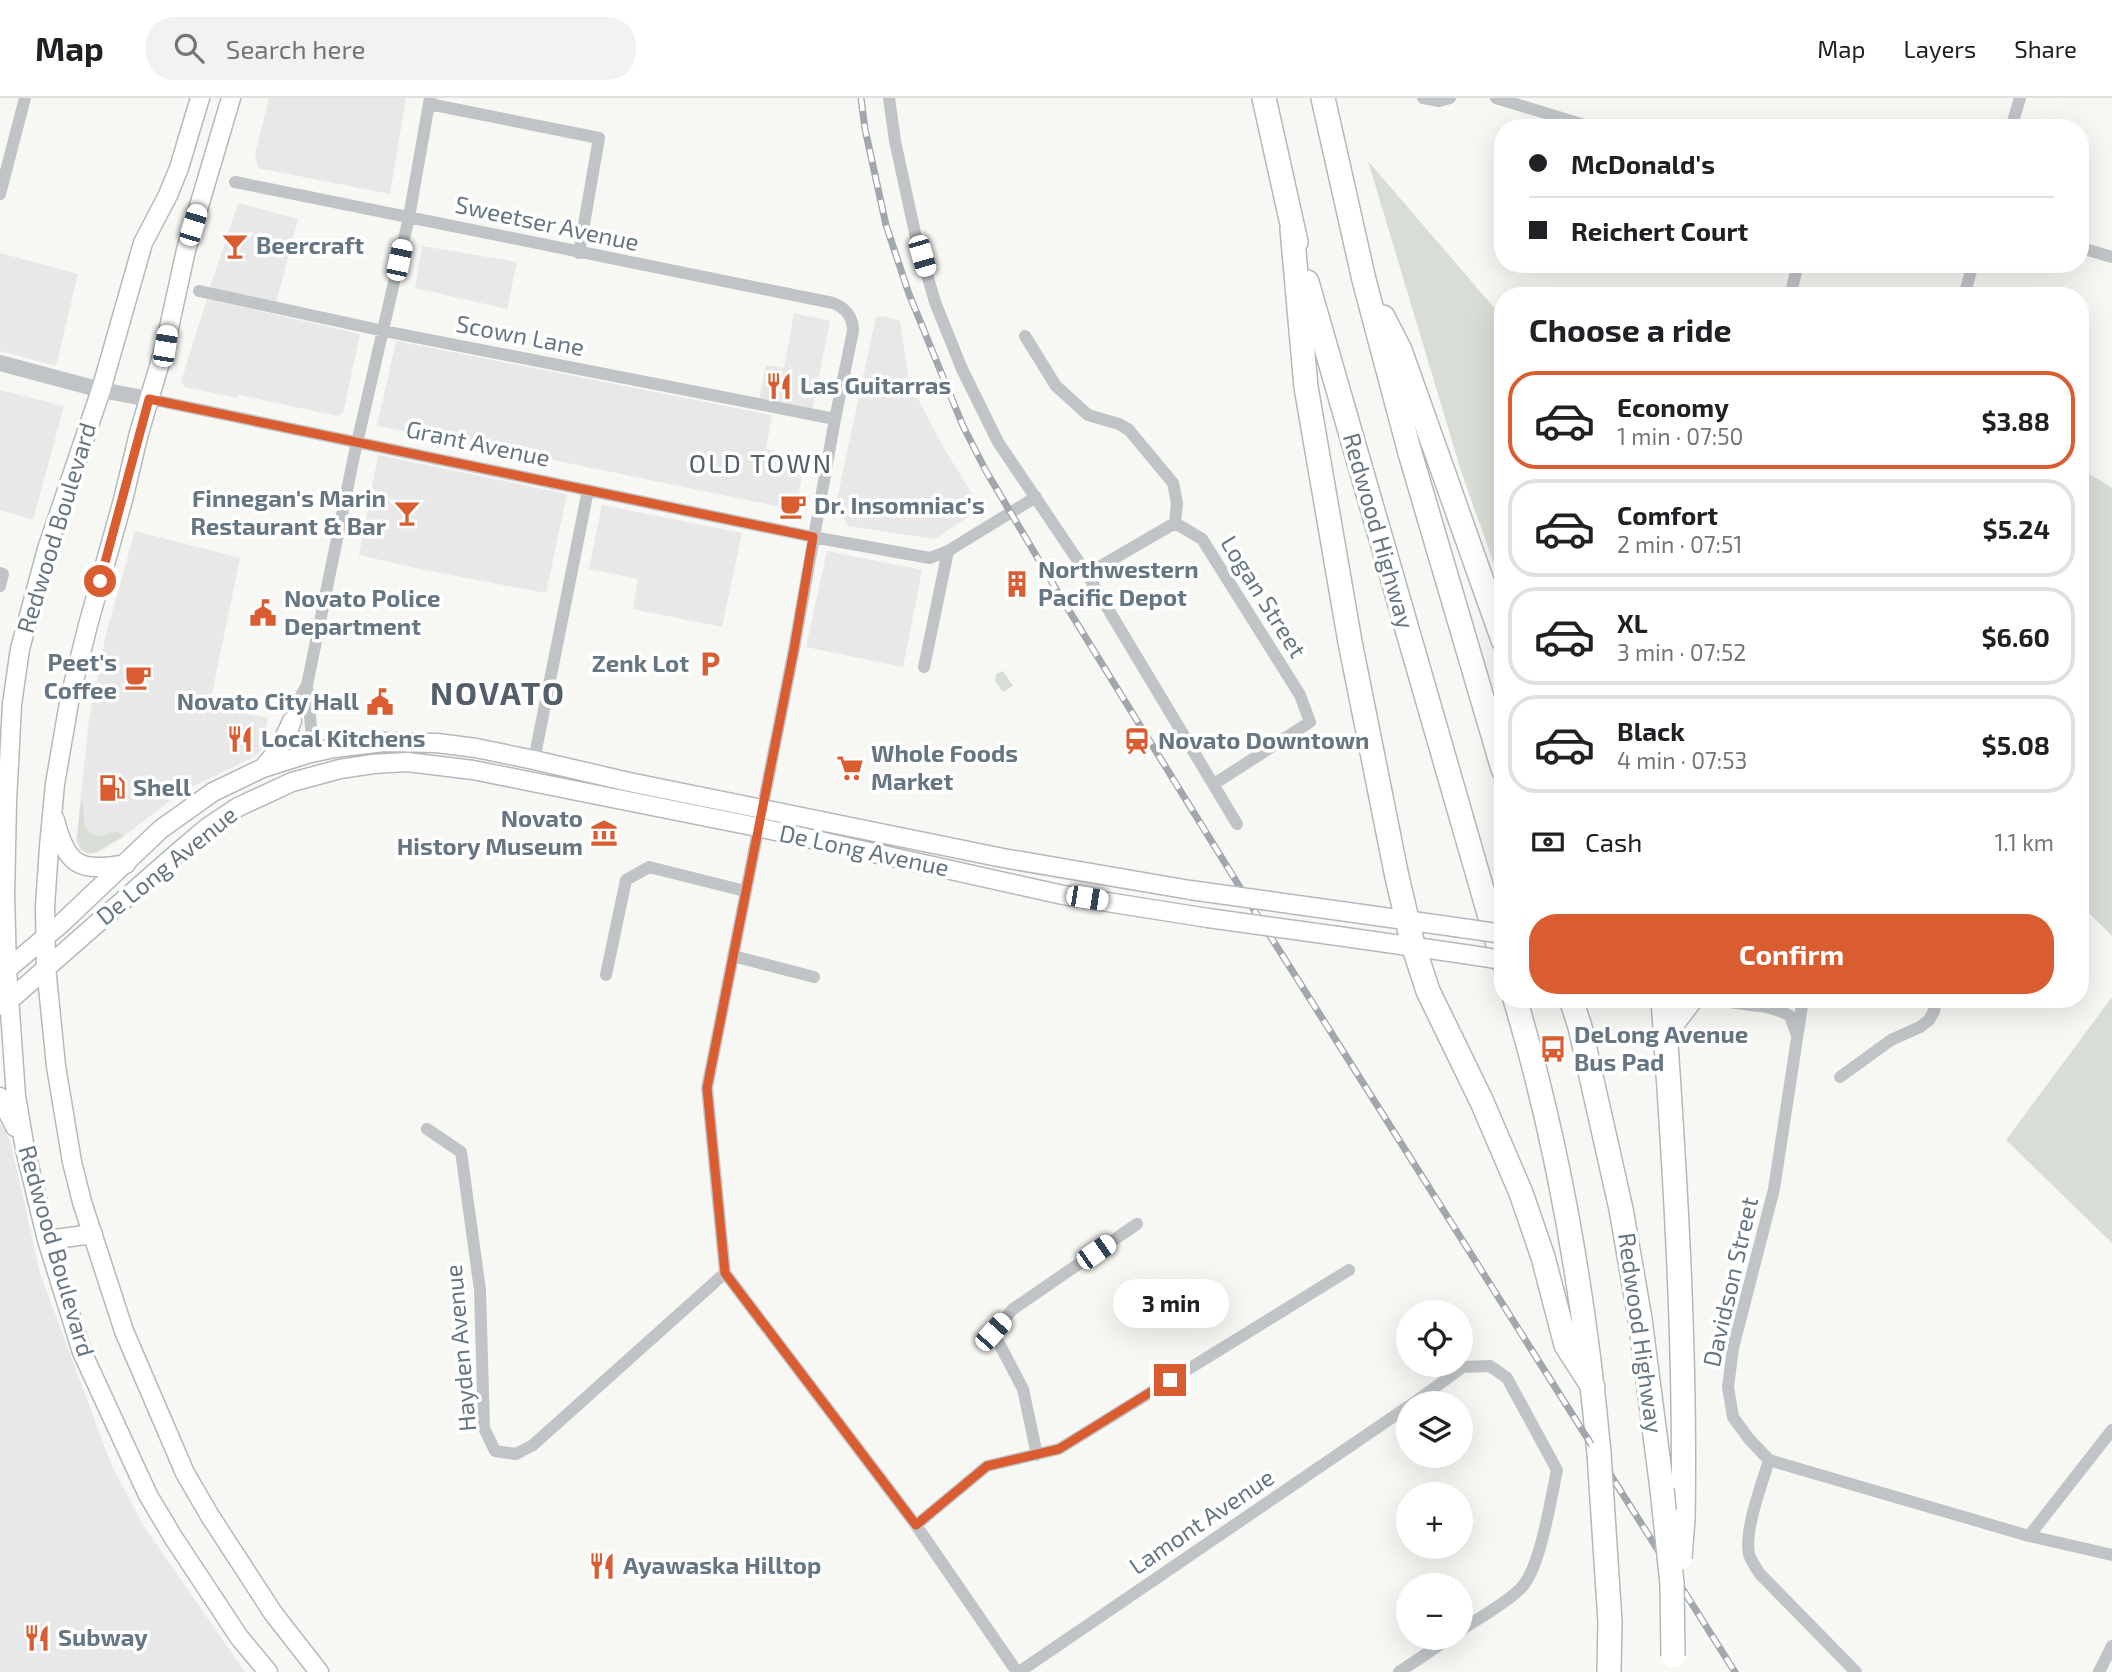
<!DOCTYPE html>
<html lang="en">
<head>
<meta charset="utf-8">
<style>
  body { margin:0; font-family:"Exo 2",sans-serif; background:#f2f2f2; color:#202124; height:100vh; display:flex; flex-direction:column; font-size:26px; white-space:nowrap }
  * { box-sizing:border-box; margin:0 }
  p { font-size:23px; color:#757577 }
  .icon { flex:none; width:38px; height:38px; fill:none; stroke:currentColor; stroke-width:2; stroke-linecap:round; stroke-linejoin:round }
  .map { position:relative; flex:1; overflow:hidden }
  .details { position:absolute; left:1494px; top:189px; width:595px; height:721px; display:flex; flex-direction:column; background:#fff; border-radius:28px; box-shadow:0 7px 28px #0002 }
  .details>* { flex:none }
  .hud { position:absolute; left:1494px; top:21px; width:595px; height:154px; border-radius:28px; box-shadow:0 7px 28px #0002; display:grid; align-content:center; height:154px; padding:0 35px; background:#fff }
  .controls { position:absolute; left:1396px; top:1202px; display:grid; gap:14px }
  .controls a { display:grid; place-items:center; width:77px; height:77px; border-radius:50%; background:#fff; box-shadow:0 7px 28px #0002; font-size:35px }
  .end { position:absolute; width:32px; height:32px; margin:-16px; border:9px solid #da5d31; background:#fff; box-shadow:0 0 0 4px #fff }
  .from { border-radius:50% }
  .bubble { position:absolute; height:49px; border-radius:24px; background:#fff; box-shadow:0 7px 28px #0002; font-size:23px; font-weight:700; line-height:49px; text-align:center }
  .car { position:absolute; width:21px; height:42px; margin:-21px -10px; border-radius:9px; box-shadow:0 0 5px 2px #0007; background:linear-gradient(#fff 24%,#345 0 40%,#fff 0 76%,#345 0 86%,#fff 0) }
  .hud b { display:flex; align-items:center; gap:24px; height:66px; font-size:26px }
  .hud b+b { border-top:2px solid #e0e0e0 }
  .hud i { width:18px; height:18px; background:#202124 }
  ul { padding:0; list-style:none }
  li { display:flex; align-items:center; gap:21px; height:98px; margin:0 14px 10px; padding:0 21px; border:4px solid #e0e0e0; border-radius:28px }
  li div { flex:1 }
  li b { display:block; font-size:26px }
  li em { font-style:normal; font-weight:700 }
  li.active { border-color:#da5d31 }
  li>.icon { width:63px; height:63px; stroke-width:1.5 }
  h2 { padding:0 35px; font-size:32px; line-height:84px }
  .pay { display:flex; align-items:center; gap:18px; height:77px; padding:0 35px; font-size:26px }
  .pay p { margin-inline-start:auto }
  .primary-button { display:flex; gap:14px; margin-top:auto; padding:14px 35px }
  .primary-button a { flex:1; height:80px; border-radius:28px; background:#da5d31; color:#fff; font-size:28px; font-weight:700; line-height:80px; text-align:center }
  header { display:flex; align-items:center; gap:42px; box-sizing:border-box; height:98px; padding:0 35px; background:#fff; border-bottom:2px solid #e0e0e0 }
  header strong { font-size:33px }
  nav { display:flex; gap:38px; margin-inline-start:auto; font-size:24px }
  .search { width:490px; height:63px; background:#f2f2f2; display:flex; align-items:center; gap:18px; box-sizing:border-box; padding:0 24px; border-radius:28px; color:#757577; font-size:26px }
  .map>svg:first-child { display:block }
</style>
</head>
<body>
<header>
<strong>Map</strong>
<div class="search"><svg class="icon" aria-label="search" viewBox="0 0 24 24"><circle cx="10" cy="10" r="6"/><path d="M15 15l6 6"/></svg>Search here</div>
<nav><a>Map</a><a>Layers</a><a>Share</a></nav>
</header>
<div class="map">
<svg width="2112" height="1574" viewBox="0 0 2112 1574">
  <rect width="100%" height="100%" fill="#f7f7f4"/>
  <!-- built -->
  <path fill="#e7e8e7" d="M269 0H406L390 96 258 70 255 56Z
    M238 105 298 121 276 205 209 192Z
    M422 148 517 164 507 211 415 190Z
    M0 155 78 176 56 268 0 253Z
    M207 201 360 236 343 315 338 318 239 297 237 300 185 289 181 284 184 274Z
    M794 215 830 223 812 313 759 301 766 267 784 270Z
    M883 218 900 223 909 284 945 352 981 410 935 441 848 428 836 406 876 219Z
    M396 243 772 317 766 351 805 360 796 412 524 356 377 328Z
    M0 292 64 308 33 422 0 412Z
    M378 357 567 396 546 495 420 471 359 457Z
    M602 407 742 435 722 529 633 511 638 481 589 471Z
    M135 433 240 460 210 605 227 612 268 620 262 651 254 659 183 693 117 743 97 755 89 756 80 752 76 743 89 621 106 536Z
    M827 453 922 472 903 569 806 549Z
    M0 1025 10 1042 40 1175 111 1366 143 1427 245 1574H0Z"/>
  <!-- green -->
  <path fill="#d8ddd5" d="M1368 63 1503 220V492L1461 373Z
    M2081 371 2112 390V838L2081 807Z
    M1003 573 1013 588 1003 594 995 583 996 576Z
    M81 704H83C84 717 81 739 100 738 105 738 111 735 117 733L124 738 95 754 90 755 82 752 77 740Z
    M2112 899V1145L2006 1042Z"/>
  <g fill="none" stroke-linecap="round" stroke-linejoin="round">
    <defs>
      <path id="secondary" d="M200 0 179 70 168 97 143 145 101 292 47 451 20 551 12 606 7 704 5 796 7 871 16 998 25 1051 47 1142 82 1254 148 1397 173 1439 239 1539 268 1574
        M231 0 186 152 165 248 139 335 123 402 88 527 70 599 55 686 49 749 45 809 46 869 56 968 72 1064 82 1104 124 1233 185 1375 210 1418 273 1515 319 1574
        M263 670 279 651 292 623
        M55 722C67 769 80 774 126 766
        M1319 810 1455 829
        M1338 838 1464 856
        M3 875 62 825 161 731 213 694 263 670 307 656 334 650 384 644 437 645 476 650 534 662 629 684 1003 760 1190 792
        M3 908 176 756 208 729 238 709 292 684 340 671 373 666 407 664 473 672 757 729 1063 797 1208 820
        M0 999 15 1029
        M47 1142 93 1136"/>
      <path id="motorway" d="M1264 0 1296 144
        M1323 0 1364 182 1410 355 1503 671
        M1292 131 1306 289 1350 544 1397 779 1413 847 1428 893 1482 1004 1521 1095 1543 1159 1566 1247 1593 1289
        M1307 184 1503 864
        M1383 219 1400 252 1503 542
        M1515 901C1559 1047 1585 1204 1599 1355
        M1571 901 1580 929 1621 1111 1640 1221 1662 1391
        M1663 901C1675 1074 1686 1248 1683 1421
        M1667 941 1672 926 1691 901
        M1609 1574 1610 1524"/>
    </defs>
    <!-- secondary casing -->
    <use href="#secondary" stroke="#b5b9bd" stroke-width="21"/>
    <!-- motorway casing -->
    <use href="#motorway" stroke="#b5b8bb" stroke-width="26"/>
    <!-- minor -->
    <path stroke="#c0c4c7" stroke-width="12" d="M889 0 895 43 915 135 935 204 962 271 998 344 1087 476 1237 726
      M1423 0 1439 3 1450 0
      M1496 0 1594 30
      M429 6 599 40 579 155
      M2011 30 2020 0
      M235 84 833 205C846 210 853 219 853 233L835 321 794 551 707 990 725 1175 916 1427 1017 1574
      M0 96 25 0
      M2081 150 2112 159
      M199 193 384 233 835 321
      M1790 198 1798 166
      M1964 198 1973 166
      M1025 238 1056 288 1088 317 1119 326 1129 332 1173 385 1177 405 1175 425
      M149 301 813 439 930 460 948 453 1036 399
      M1175 425 1202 441 1300 597 1310 624 1214 686
      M0 475 3 476 0 488
      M1087 476 1175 425
      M924 569 948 453
      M307 587C294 608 284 638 307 656L312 639 307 587 354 358 409 119 430 0
      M534 662 588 392
      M733 858 814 879
      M606 877 626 782 649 769 745 793
      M1719 901C1746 910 1764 903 1790 918L1797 937
      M1803 901 1774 1091 1733 1250 1728 1289 1733 1319 1749 1341 1769 1362 2029 1438 2112 1457
      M1840 979 1891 942 1920 929 1929 922 1934 913 1936 901
      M427 1031 461 1054 480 1192 484 1330 495 1353 516 1356 533 1347 725 1175
      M1412 1306 1463 1269 1490 1268 1507 1280 1557 1372C1551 1400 1540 1473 1520 1491 1505 1506 1479 1520 1461 1532
      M1037 1357 1023 1291 993 1234 1013 1211 1137 1126
      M1769 1362C1762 1386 1744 1432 1749 1456 1751 1463 1756 1470 1760 1476L1856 1574
      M916 1427 987 1368 1059 1351 1349 1172
      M2029 1438 2112 1332
      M1019 1574 1409 1308
      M1399 1574 1450 1540
      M2099 1574 2112 1548"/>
    <!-- tertiary -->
    <path stroke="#c0c4c7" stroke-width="16" d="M0 265 101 292 149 301"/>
    <!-- secondary -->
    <use href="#secondary" stroke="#fff" stroke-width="18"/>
    <!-- motorway -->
    <use href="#motorway" stroke="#fff" stroke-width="23"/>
    <defs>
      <path id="rail" d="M861 0 865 31 886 127 909 196 963 328 986 373 1065 506 1262 825 1735 1574"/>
    </defs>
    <!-- rail casing -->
    <use href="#rail" stroke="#a1a7ac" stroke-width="7"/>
    <!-- rail -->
    <use href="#rail" stroke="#fff" stroke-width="4.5" stroke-dasharray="13" stroke-linecap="butt"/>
    <defs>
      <path id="secondary-bridge" d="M1190 792 1319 810
        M1208 820 1338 838
        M1455 829 1503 836
        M1464 856 1503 862"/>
      <path id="motorway-bridge" d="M1599 1355 1610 1524
        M1662 1391 1672 1486 1673 1558
        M1680 1460 1683 1421"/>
    </defs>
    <!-- secondary-bridge casing -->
    <use href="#secondary-bridge" stroke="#b5b9bd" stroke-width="21" stroke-linecap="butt"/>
    <!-- motorway-bridge casing -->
    <use href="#motorway-bridge" stroke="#b5b8bb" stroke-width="26" stroke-linecap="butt"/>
    <!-- secondary-bridge -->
    <use href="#secondary-bridge" stroke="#fff" stroke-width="18"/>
    <!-- motorway-bridge -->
    <use href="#motorway-bridge" stroke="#fff" stroke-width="23"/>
  </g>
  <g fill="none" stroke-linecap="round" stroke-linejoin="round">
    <!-- route -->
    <path stroke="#da5d31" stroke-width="9" d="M100 483 149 301 813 439 794 551 707 990 725 1175 916 1427 987 1368 1059 1351 1170 1282"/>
  </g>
  <!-- icons -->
  <defs>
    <symbol id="bar-bare" viewBox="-9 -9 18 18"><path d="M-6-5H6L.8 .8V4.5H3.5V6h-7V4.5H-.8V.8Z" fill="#da5d31" stroke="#fff" stroke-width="2.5" paint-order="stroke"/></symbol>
    <symbol id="restaurant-bare" viewBox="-9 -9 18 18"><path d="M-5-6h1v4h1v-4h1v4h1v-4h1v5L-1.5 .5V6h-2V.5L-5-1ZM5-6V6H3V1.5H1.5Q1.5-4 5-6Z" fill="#da5d31" stroke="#fff" stroke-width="2.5" paint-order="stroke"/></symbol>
    <symbol id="cafe-bare" viewBox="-9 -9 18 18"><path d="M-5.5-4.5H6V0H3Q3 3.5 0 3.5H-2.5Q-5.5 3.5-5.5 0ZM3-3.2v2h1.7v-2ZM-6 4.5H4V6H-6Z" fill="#da5d31" stroke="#fff" stroke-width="2.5" paint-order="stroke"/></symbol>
    <symbol id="building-bare" viewBox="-9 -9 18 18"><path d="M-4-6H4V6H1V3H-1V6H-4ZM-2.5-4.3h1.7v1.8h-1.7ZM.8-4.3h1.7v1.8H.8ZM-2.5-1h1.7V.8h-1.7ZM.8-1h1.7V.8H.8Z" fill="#da5d31" stroke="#fff" stroke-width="2.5" paint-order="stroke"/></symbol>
    <symbol id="civic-bare" viewBox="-9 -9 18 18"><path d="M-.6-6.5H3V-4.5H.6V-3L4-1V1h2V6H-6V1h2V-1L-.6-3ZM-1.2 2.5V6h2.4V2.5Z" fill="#da5d31" stroke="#fff" stroke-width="2.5" paint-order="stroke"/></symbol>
    <symbol id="parking-bare" viewBox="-9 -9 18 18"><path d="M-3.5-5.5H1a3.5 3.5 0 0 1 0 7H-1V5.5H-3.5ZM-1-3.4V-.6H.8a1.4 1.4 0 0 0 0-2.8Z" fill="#da5d31" stroke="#fff" stroke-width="2.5" paint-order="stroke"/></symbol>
    <symbol id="station-bare" viewBox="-9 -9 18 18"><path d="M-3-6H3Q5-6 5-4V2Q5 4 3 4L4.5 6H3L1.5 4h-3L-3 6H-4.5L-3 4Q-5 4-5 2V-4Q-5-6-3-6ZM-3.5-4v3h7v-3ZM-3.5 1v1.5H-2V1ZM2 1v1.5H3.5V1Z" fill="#da5d31" stroke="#fff" stroke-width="2.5" paint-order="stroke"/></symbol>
    <symbol id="supermarket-bare" viewBox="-9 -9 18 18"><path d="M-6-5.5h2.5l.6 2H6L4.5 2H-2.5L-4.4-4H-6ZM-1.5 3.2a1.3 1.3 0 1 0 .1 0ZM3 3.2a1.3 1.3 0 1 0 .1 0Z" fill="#da5d31" stroke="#fff" stroke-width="2.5" paint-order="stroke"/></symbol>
    <symbol id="fuel-bare" viewBox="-9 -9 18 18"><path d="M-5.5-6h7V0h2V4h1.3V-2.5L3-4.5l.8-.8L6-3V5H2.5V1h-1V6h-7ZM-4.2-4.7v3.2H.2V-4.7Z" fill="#da5d31" stroke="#fff" stroke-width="2.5" paint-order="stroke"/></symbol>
    <symbol id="museum-bare" viewBox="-9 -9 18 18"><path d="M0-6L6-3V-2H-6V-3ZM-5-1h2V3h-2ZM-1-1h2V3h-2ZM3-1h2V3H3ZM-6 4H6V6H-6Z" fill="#da5d31" stroke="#fff" stroke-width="2.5" paint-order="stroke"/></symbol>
    <symbol id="bus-bare" viewBox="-9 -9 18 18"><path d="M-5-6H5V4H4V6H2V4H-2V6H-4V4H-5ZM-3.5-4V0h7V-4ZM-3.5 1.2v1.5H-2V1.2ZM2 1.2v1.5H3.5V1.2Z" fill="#da5d31" stroke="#fff" stroke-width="2.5" paint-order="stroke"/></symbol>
  </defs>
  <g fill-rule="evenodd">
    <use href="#bar-bare" x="216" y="129" width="38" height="38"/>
    <use href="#restaurant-bare" x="760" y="269" width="38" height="38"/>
    <use href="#cafe-bare" x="774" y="389" width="38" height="38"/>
    <use href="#bar-bare" x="388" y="396" width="38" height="38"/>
    <use href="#building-bare" x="998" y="467" width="38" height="38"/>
    <use href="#civic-bare" x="244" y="496" width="38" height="38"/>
    <use href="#parking-bare" x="691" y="547" width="38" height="38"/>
    <use href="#cafe-bare" x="119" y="560" width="38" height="38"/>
    <use href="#civic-bare" x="361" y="585" width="38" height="38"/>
    <use href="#restaurant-bare" x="221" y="622" width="38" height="38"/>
    <use href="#station-bare" x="1118" y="624" width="38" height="38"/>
    <use href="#supermarket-bare" x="831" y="651" width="38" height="38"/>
    <use href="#fuel-bare" x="93" y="671" width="38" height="38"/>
    <use href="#museum-bare" x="585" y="716" width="38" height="38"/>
    <use href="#bus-bare" x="1534" y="932" width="38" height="38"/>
    <use href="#restaurant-bare" x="583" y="1449" width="38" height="38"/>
    <use href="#restaurant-bare" x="18" y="1521" width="38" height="38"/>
  </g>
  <g text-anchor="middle" stroke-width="7" stroke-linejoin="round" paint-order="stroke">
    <!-- street labels -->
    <g font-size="24" fill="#677683" stroke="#fff">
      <text transform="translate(547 126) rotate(12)" y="8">Sweetser Avenue</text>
      <text transform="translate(520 238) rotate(11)" y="8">Scown Lane</text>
      <text transform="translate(478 346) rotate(12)" y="8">Grant Avenue</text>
      <text transform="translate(57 430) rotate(-73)" y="8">Redwood Boulevard</text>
      <text transform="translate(1378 433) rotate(74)" y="8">Redwood Highway</text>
      <text transform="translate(1263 499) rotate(58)" y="8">Logan Street</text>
      <text transform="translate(864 753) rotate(12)" y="8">De Long Avenue</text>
      <text transform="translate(167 768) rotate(-39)" y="8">De Long Avenue</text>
      <text transform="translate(56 1153) rotate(74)" y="8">Redwood Boulevard</text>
      <text transform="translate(1731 1184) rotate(-77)" y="8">Davidson Street</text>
      <text transform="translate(1640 1235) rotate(82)" y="8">Redwood Highway</text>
      <text transform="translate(461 1250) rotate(-95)" y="8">Hayden Avenue</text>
      <text transform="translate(1202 1424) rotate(-34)" y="8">Lamont Avenue</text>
    </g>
    <!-- poi labels -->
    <g font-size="24" font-weight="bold" fill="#677683" stroke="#fff" text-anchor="start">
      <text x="256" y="156">Beercraft</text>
      <text x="800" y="296">Las Guitarras</text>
      <text x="386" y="409" text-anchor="end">Finnegan's Marin<tspan x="386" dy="28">Restaurant &amp; Bar</tspan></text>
      <text x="814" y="416">Dr. Insomniac's</text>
      <text x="1038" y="480">Northwestern<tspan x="1038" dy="28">Pacific Depot</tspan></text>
      <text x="284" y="509">Novato Police<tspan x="284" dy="28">Department</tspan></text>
      <text x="117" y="573" text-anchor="end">Peet's<tspan x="117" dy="28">Coffee</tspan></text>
      <text x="689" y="574" text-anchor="end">Zenk Lot</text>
      <text x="359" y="612" text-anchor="end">Novato City Hall</text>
      <text x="261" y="649">Local Kitchens</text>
      <text x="1158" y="651">Novato Downtown</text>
      <text x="871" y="664">Whole Foods<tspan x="871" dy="28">Market</tspan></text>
      <text x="133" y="698">Shell</text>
      <text x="583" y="729" text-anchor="end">Novato<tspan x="583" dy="28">History Museum</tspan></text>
      <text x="1574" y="945">DeLong Avenue<tspan x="1574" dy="28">Bus Pad</tspan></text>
      <text x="623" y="1476">Ayawaska Hilltop</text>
      <text x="58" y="1548">Subway</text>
    </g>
    <!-- neighbourhood labels -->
    <g font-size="26" letter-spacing="2" fill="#555f69" stroke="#fff">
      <text x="761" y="375">OLD TOWN</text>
    </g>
    <!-- district labels -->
    <g font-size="32" font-weight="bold" letter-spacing="2" fill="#555f69" stroke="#fff">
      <text x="498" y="607">NOVATO</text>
    </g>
  </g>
</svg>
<div class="controls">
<a><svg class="icon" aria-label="locate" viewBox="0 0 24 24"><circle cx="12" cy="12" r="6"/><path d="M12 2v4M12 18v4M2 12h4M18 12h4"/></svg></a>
<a><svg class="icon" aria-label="layers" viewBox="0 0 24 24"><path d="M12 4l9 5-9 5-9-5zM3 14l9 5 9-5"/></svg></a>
<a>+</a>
<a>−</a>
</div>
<i class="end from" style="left:100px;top:483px"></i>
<i class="end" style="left:1170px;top:1282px"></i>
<div class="bubble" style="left:1113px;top:1181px;width:116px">3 min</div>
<i class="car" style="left:193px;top:127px;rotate:17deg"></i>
<i class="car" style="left:922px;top:158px;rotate:164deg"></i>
<i class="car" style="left:399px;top:162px;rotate:12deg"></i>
<i class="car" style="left:165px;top:248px;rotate:9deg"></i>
<i class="car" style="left:1087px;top:800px;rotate:99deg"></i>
<i class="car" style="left:1096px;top:1154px;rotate:55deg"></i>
<i class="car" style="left:993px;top:1234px;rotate:42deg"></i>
<div class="hud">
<b><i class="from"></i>McDonald's</b>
<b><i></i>Reichert Court</b>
</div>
<section class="details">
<h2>Choose a ride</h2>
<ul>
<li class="active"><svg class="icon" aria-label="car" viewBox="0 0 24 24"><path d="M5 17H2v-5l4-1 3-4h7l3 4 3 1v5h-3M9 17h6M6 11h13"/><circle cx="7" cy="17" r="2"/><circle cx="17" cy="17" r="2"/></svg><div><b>Economy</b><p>1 min · 07:50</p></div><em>$3.88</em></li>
<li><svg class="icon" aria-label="car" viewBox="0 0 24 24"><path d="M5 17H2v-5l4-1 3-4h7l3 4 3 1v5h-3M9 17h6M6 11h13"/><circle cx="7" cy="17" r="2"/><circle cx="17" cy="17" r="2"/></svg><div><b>Comfort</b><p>2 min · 07:51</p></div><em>$5.24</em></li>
<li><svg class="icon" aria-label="car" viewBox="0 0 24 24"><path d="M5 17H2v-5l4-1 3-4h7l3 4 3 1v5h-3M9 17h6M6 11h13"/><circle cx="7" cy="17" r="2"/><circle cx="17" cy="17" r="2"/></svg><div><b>XL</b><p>3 min · 07:52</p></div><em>$6.60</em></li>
<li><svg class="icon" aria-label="car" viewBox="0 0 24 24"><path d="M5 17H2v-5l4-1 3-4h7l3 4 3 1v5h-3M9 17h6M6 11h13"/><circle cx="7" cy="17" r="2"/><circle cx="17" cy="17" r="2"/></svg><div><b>Black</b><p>4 min · 07:53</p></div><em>$5.08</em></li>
</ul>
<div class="pay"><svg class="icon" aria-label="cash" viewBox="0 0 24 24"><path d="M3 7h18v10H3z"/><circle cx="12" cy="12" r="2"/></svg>Cash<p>1.1 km</p></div>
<div class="primary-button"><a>Confirm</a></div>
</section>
</div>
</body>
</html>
